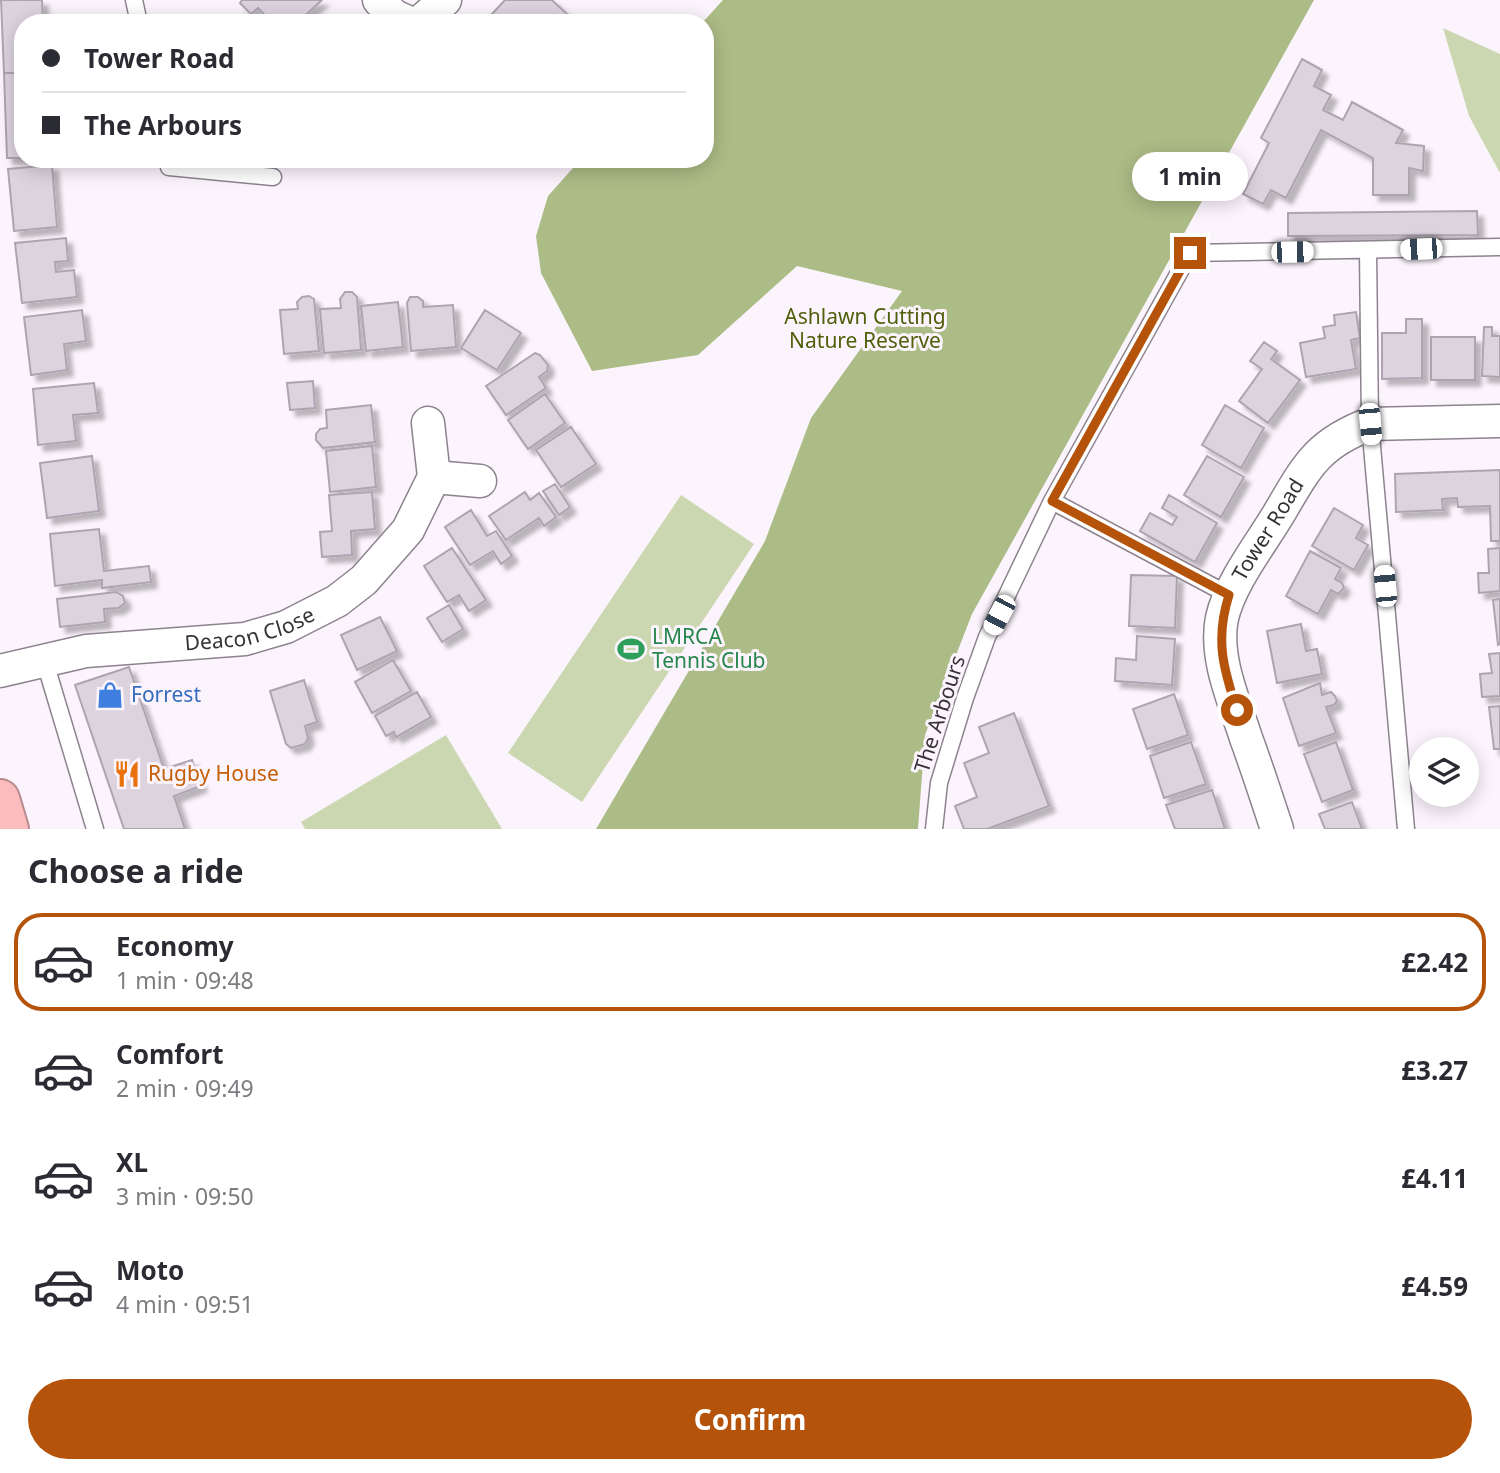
<!DOCTYPE html>
<html lang="en">
<head>
<meta charset="utf-8">
<style>
  body { margin:0; font-family:"Noto Sans",sans-serif; background:#f2f2f3; color:#2b2b33; height:100vh; display:flex; flex-direction:column; font-size:26px; white-space:nowrap }
  * { box-sizing:border-box; margin:0 }
  p { font-size:23px; color:#7c7c81 }
  .icon { flex:none; width:38px; height:38px; fill:none; stroke:currentColor; stroke-width:2; stroke-linecap:round; stroke-linejoin:round }
  .map { position:relative; height:829px; overflow:hidden }
  .details { display:flex; flex-direction:column; background:#fff; flex:1 }
  .details>* { flex:none }
  .banner { position:absolute; left:14px; top:14px; width:700px; height:154px; border-radius:28px; box-shadow:0 4px 18px #0003; display:grid; align-content:center; height:154px; padding:0 28px; background:#fff }
  .tools { position:absolute; left:1409px; top:737px; display:grid; gap:14px }
  .tools a { display:grid; place-items:center; width:70px; height:70px; border-radius:50%; background:#fff; box-shadow:0 4px 18px #0003; font-size:35px }
  .end { position:absolute; width:32px; height:32px; margin:-16px; border:9px solid #b45309; background:#fff; box-shadow:0 0 0 4px #fff }
  .from { border-radius:50% }
  .bubble { position:absolute; height:49px; border-radius:24px; background:#fff; box-shadow:0 4px 18px #0003; font-size:23px; font-weight:700; line-height:49px; text-align:center }
  .car { position:absolute; width:21px; height:42px; margin:-21px -10px; border-radius:9px; box-shadow:0 0 5px 2px #0007; background:linear-gradient(#fff 24%,#345 0 40%,#fff 0 76%,#345 0 86%,#fff 0) }
  .banner b { display:flex; align-items:center; gap:24px; height:66px; font-size:26px }
  .banner b+b { border-top:2px solid #e1e1e2 }
  .banner i { width:18px; height:18px; background:#2b2b33 }
  ul { padding:0; list-style:none }
  li { display:flex; align-items:center; gap:21px; height:98px; margin:0 14px 10px; padding:0 14px; border:4px solid transparent; border-radius:28px }
  li div { flex:1 }
  li b { display:block; font-size:26px }
  li em { font-style:normal; font-weight:700 }
  li.active { border-color:#b45309 }
  li>.icon { width:63px; height:63px; stroke-width:1.5 }
  h2 { padding:0 28px; font-size:32px; line-height:84px }
  .primary-button { display:flex; gap:14px; margin-top:auto; padding:14px 28px }
  .primary-button a { flex:1; height:80px; border-radius:42px; background:#b45309; color:#fff; font-size:28px; font-weight:700; line-height:80px; text-align:center }
  .map>svg:first-child { display:block }
</style>
</head>
<body>
<div class="map">
<svg width="1500" height="829" viewBox="0 0 1500 829">
  <defs>
    <filter id="shadow"><feDropShadow dx="6" dy="6" stdDeviation="2" flood-color="#0004"/></filter>
  </defs>
  <rect width="100%" height="100%" fill="#fcf4fd"/>
  <!-- green -->
  <path fill="#cbd7b1" d="M1443 28 1500 54V173L1469 116Z
    M681 495 754 544 582 802 508 753Z
    M446 735 502 829H305L301 822Z"/>
  <!-- forest -->
  <path fill="#acbc86" d="M723 0H1314L972 614 925 735 918 829H596L765 541 811 418 902 291 797 266 698 355 592 371 541 273 536 236 548 196 581 159H705V23H702Z"/>
  <!-- building -->
  <path fill="#dcd3df" stroke="#aea4b0" stroke-width="2" filter="url(#shadow)" d="M1 0H42L43 23H23V73H4Z
    M242 0H322L297 23H272L258 8 251 14 240 3Z
    M505 0H552L569 16 563 23H500L491 15Z
    M1302 59 1322 70 1314 86 1331 95 1323 110 1343 120 1352 102 1403 130 1396 143 1424 146 1423 171 1409 168V195H1373V158L1321 130 1286 198 1271 190 1263 204 1243 194 1269 143 1261 138Z
    M4 73H23V158H7Z
    M52 165 57 227 14 231 8 169Z
    M1477 211 1478 235 1288 236V213Z
    M66 238 68 261 55 262 56 272 74 270 77 297 22 303 15 243Z
    M345 292H352L357 297 361 350 324 353 320 309 341 308 340 299Z
    M309 296 314 299 319 351 284 354 280 310 298 309 297 302 302 297Z
    M410 297H418L423 301V307L453 305 456 347 411 351 407 303Z
    M398 302 403 347 366 351 361 306Z
    M82 310 86 341 64 344 67 370 31 375 24 317Z
    M485 310 521 333 497 370 461 348Z
    M1356 312 1360 338 1351 340 1356 369 1306 377 1300 343 1325 338 1323 327 1335 325 1334 315Z
    M1406 319H1422V378L1382 379V333H1406Z
    M1484 327H1492V336H1500V377L1482 376Z
    M1431 337H1475V380H1431Z
    M1264 342 1277 351 1271 359 1300 380 1268 423 1239 401 1262 369 1250 361Z
    M535 353 540 355 548 365 547 371 539 377 546 388 506 415 486 386Z
    M313 381 315 408 290 410 287 383Z
    M94 383 98 413 73 415 76 441 38 445 33 389Z
    M545 394 565 423 528 449 508 420Z
    M371 405 375 442 323 448 316 440V434L320 429 327 428 326 410Z
    M1225 405 1264 428 1241 468 1202 445Z
    M571 427 596 464 561 487 536 450Z
    M372 446 376 487 330 492 326 451Z
    M92 456 99 511 47 518 40 463Z
    M1207 456 1244 477 1221 517 1184 495Z
    M1500 470V541H1491L1490 506 1458 507 1457 498 1442 499 1443 510 1396 512 1395 474Z
    M555 484 570 507 559 515 543 491Z
    M372 492 375 529 351 531 352 555 322 557 320 532 332 531 329 495Z
    M525 492 530 500 539 493 556 517 544 526 539 518 506 540 489 516Z
    M1169 495 1217 523 1195 562 1140 531 1150 513 1172 525 1177 517 1162 508Z
    M1334 508 1363 525 1356 538 1368 545 1354 570 1312 546Z
    M471 510 487 536 496 531 512 556 501 564 493 551 470 565 445 527Z
    M99 529 104 571 149 566 151 582 102 588V580L55 586 50 534Z
    M452 548 486 600 469 611 459 595 447 602 424 566Z
    M1500 548V591L1479 593 1478 573H1489L1488 549Z
    M1310 551 1341 568 1335 579 1342 583 1344 588 1338 594 1331 590 1318 614 1286 596Z
    M1131 575 1177 576 1175 628 1129 626Z
    M116 592 123 596 125 603 118 608 104 609 105 622 60 627 57 599Z
    M1500 599V644L1498 645 1493 600Z
    M449 605 463 629 442 642 427 618Z
    M380 617 397 651 357 670 341 635Z
    M1301 624 1306 651 1317 649 1322 674 1277 683 1267 631Z
    M1137 636 1175 639 1172 685 1115 681 1116 658 1136 660Z
    M1500 653V696L1482 697 1480 674 1492 673 1489 654Z
    M393 660 411 691 372 713 355 682Z
    M129 667 164 769 192 760 201 786 174 796 185 829H124L75 685Z
    M304 680 317 722 305 726 308 738 305 744 291 748 286 744 270 691Z
    M1320 683 1322 695 1331 692 1335 696 1337 701 1334 705 1326 707 1336 733 1299 746 1283 698Z
    M417 692 431 717 396 737 394 732 386 736 375 716Z
    M1174 694 1188 735 1147 749 1133 709Z
    M1500 706V749H1494L1489 707Z
    M1014 713 1049 806 987 829H964L955 806 977 797 964 763 989 753 979 727Z
    M1191 742 1206 784 1164 798 1150 756Z
    M1336 742 1353 790 1322 802 1304 754Z
    M1212 790 1225 829H1175L1166 805Z
    M1352 802 1362 829H1325L1319 814Z"/>
  <g fill="none" stroke-linecap="round" stroke-linejoin="round">
    <defs>
      <path id="lane" d="M134 0 139 23
        M167 159 169 167 273 177
        M1368 251 1370 424 1406 829
        M1229 595 1052 501 1190 253 1500 247
        M44 659 95 829
        M934 829 939 783 965 698 987 637 1052 501"/>
      <g id="street">
        <path d="M379 0 394 16 410 23"/>
        <path d="M419 23 445 0"/>
        <path d="M434 477 480 481"/>
        <path id="s1" d="M0 671 86 651 245 639 286 627 337 601 364 580 408 530 434 477 428 423"/>
        <path id="s2" d="M1277 829C1267 799 1257 768 1246 738 1234 701 1214 657 1222 618 1230 583 1260 545 1278 515 1306 468 1316 444 1370 424L1500 421"/>
      </g>
      <path id="highway" d="M0 799 9 829"/>
    </defs>
    <!-- lane casing -->
    <use href="#lane" stroke="#8c838e" stroke-width="19"/>
    <!-- street casing -->
    <use href="#street" stroke="#8c838e" stroke-width="35"/>
    <!-- highway casing -->
    <use href="#highway" stroke="#b78c8f" stroke-width="42"/>
    <!-- lane -->
    <use href="#lane" stroke="#fff" stroke-width="16"/>
    <!-- street -->
    <use href="#street" stroke="#fff" stroke-width="32"/>
    <!-- highway -->
    <use href="#highway" stroke="#fcbcbe" stroke-width="38"/>
  </g>
  <g fill="none" stroke-linecap="round" stroke-linejoin="round">
    <!-- route -->
    <path stroke="#b45309" stroke-width="9" d="M1190 253 1052 501 1229 595C1215 639 1223 668 1237 710"/>
  </g>
  <!-- icons -->
  <defs>
    <symbol id="stadium-bare" viewBox="-9 -9 18 18"><path d="M0-5a6.5 5 0 1 0 0 10a6.5 5 0 1 0 0-10ZM-3.5-1.8h7v3.6h-7Z" fill="#2e9e5b" stroke="#fcf4fd" stroke-width="2.5" paint-order="stroke"/></symbol>
    <symbol id="shop-bare" viewBox="-9 -9 18 18"><path d="M-5-2.5h2.3a2.7 3.5 0 0 1 5.4 0H5L5.5 6h-11ZM-1.5-2.5h3a1.5 2.3 0 0 0-3 0Z" fill="#3f7fe0" stroke="#fcf4fd" stroke-width="2.5" paint-order="stroke"/></symbol>
    <symbol id="restaurant-bare" viewBox="-9 -9 18 18"><path d="M-5-6h1v4h1v-4h1v4h1v-4h1v5L-1.5 .5V6h-2V.5L-5-1ZM5-6V6H3V1.5H1.5Q1.5-4 5-6Z" fill="#e8710a" stroke="#fcf4fd" stroke-width="2.5" paint-order="stroke"/></symbol>
  </defs>
  <g fill-rule="evenodd">
    <use href="#stadium-bare" x="612" y="630" width="38" height="38"/>
    <use href="#shop-bare" x="91" y="676" width="38" height="38"/>
    <use href="#restaurant-bare" x="108" y="755" width="38" height="38"/>
  </g>
  <g text-anchor="middle" stroke-width="6" stroke-linejoin="round" paint-order="stroke">
    <!-- park labels -->
    <g font-size="21" fill="#4f600b" stroke="#fcf4fd">
      <text x="865" y="324">Ashlawn Cutting<tspan x="865" dy="24">Nature Reserve</tspan></text>
    </g>
    <!-- street labels -->
    <g font-size="21" fill="#363237" stroke="#fcf4fd">
      <text dy="7" stroke="none"><textPath href="#s2" startOffset="320">Tower Road</textPath></text>
      <text dy="7" stroke="none"><textPath href="#s1" startOffset="254">Deacon Close</textPath></text>
      <text transform="translate(940 714) rotate(-72)" y="7">The Arbours</text>
    </g>
    <!-- leisure labels -->
    <g font-size="21" fill="#27864d" stroke="#fcf4fd" text-anchor="start">
      <text x="652" y="644">LMRCA<tspan x="652" dy="24">Tennis Club</tspan></text>
    </g>
    <!-- shop labels -->
    <g font-size="21" fill="#366cbe" stroke="#fcf4fd" text-anchor="start">
      <text x="131" y="702">Forrest</text>
    </g>
    <!-- food labels -->
    <g font-size="21" fill="#c56008" stroke="#fcf4fd" text-anchor="start">
      <text x="148" y="781">Rugby House</text>
    </g>
  </g>
</svg>
<div class="tools">
<a><svg class="icon" aria-label="layers" viewBox="0 0 24 24"><path d="M12 4l9 5-9 5-9-5zM3 14l9 5 9-5"/></svg></a>
</div>
<i class="end from" style="left:1237px;top:710px"></i>
<i class="end" style="left:1190px;top:253px"></i>
<div class="bubble" style="left:1132px;top:152px;width:116px">1 min</div>
<i class="car" style="left:1421px;top:249px;rotate:268deg"></i>
<i class="car" style="left:1292px;top:252px;rotate:89deg"></i>
<i class="car" style="left:1370px;top:424px;rotate:175deg"></i>
<i class="car" style="left:1385px;top:586px;rotate:355deg"></i>
<i class="car" style="left:999px;top:615px;rotate:208deg"></i>
<div class="banner">
<b><i class="from"></i>Tower Road</b>
<b><i></i>The Arbours</b>
</div>
</div>
<section class="details">
<h2>Choose a ride</h2>
<ul>
<li class="active"><svg class="icon" aria-label="car" viewBox="0 0 24 24"><path d="M5 17H2v-5l4-1 3-4h7l3 4 3 1v5h-3M9 17h6M6 11h13"/><circle cx="7" cy="17" r="2"/><circle cx="17" cy="17" r="2"/></svg><div><b>Economy</b><p>1 min · 09:48</p></div><em>£2.42</em></li>
<li><svg class="icon" aria-label="car" viewBox="0 0 24 24"><path d="M5 17H2v-5l4-1 3-4h7l3 4 3 1v5h-3M9 17h6M6 11h13"/><circle cx="7" cy="17" r="2"/><circle cx="17" cy="17" r="2"/></svg><div><b>Comfort</b><p>2 min · 09:49</p></div><em>£3.27</em></li>
<li><svg class="icon" aria-label="car" viewBox="0 0 24 24"><path d="M5 17H2v-5l4-1 3-4h7l3 4 3 1v5h-3M9 17h6M6 11h13"/><circle cx="7" cy="17" r="2"/><circle cx="17" cy="17" r="2"/></svg><div><b>XL</b><p>3 min · 09:50</p></div><em>£4.11</em></li>
<li><svg class="icon" aria-label="car" viewBox="0 0 24 24"><path d="M5 17H2v-5l4-1 3-4h7l3 4 3 1v5h-3M9 17h6M6 11h13"/><circle cx="7" cy="17" r="2"/><circle cx="17" cy="17" r="2"/></svg><div><b>Moto</b><p>4 min · 09:51</p></div><em>£4.59</em></li>
</ul>
<div class="primary-button"><a>Confirm</a></div>
</section>
</body>
</html>
